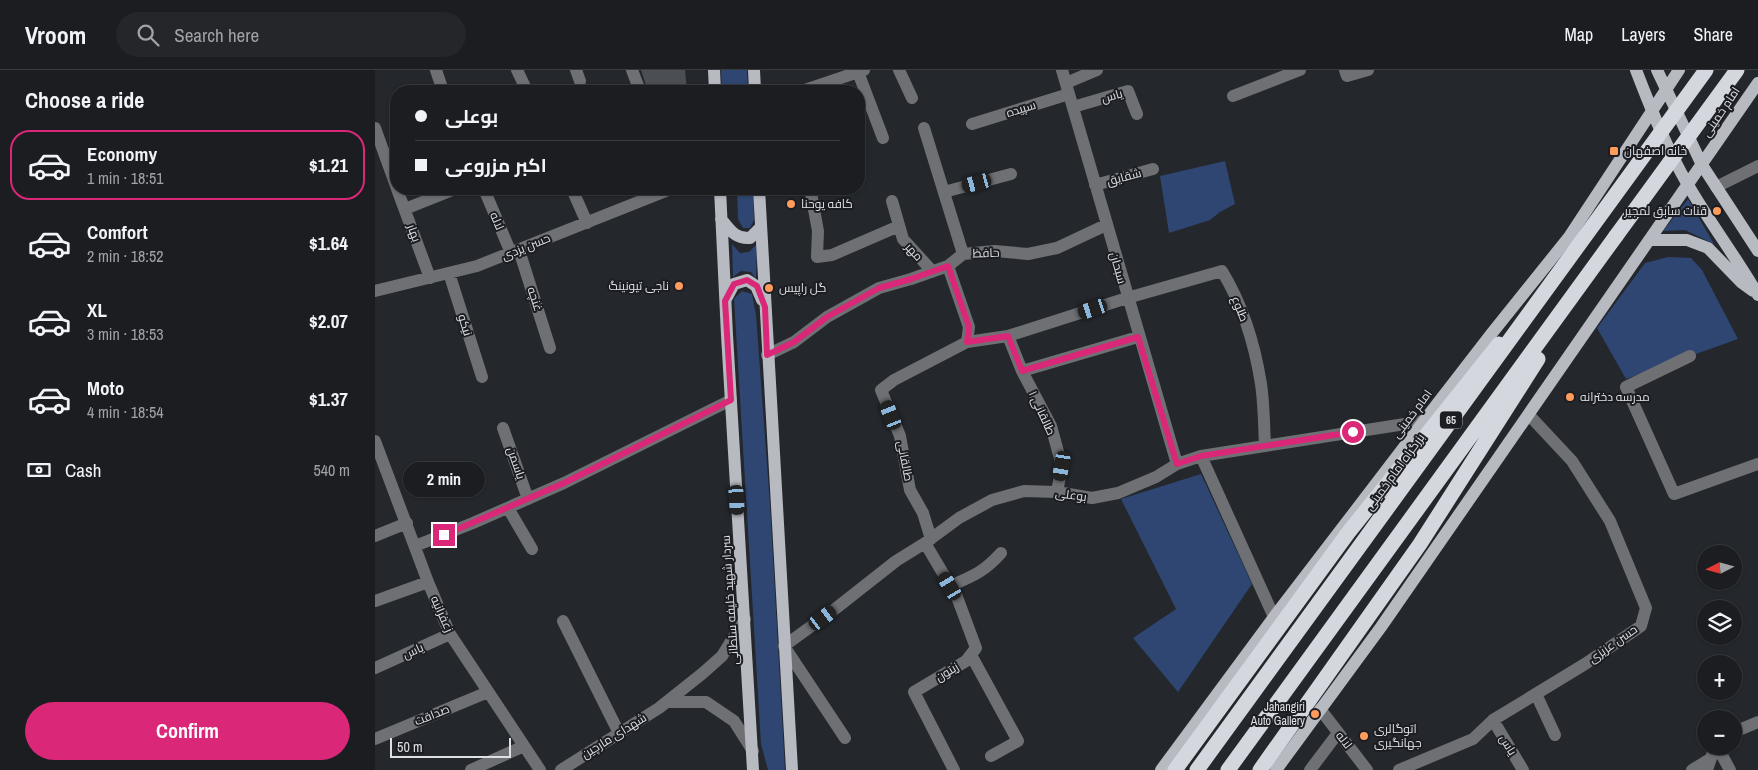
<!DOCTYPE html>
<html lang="en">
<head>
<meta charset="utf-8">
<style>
  body { margin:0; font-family:"Archivo Narrow",Cairo,sans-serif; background:#24262a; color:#f1f3f6; height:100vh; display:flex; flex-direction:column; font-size:19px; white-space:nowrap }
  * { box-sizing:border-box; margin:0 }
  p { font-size:16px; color:#a0a2a5 }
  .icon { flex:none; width:28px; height:28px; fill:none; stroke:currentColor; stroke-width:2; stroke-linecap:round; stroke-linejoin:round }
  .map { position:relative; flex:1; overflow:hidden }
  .sheet { display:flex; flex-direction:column; background:#1b1d21; width:375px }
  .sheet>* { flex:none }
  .top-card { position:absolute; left:15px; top:15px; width:475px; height:110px; border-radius:20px; box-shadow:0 1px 4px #0004,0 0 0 1px #393b3f; display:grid; align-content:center; height:110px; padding:0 25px; background:#1b1d21 }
  .needle { width:32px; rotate:264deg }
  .tools { position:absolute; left:1322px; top:475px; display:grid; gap:10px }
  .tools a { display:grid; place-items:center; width:45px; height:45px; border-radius:50%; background:#1b1d21; box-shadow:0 1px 4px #0004,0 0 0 1px #393b3f; font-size:25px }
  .scale { position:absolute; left:15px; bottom:12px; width:121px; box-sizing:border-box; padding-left:5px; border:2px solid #dee0e4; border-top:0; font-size:14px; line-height:18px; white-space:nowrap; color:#dee0e4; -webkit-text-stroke:4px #1b1d22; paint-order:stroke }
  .end { position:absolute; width:22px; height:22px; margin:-11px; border:6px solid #db2777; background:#fff; box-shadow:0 0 0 2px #fff }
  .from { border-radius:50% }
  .bubble { position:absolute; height:35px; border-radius:18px; background:#1b1d21; box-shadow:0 1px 4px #0004,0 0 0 1px #393b3f; font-size:16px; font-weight:800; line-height:35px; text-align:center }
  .car { position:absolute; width:15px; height:30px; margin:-15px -8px; border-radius:6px; box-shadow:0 0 4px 1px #0007; background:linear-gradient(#222 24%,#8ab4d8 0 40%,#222 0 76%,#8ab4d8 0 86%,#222 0) }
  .top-card b { display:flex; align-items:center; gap:18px; height:48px; font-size:19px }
  .top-card b+b { border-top:1px solid #393b3f }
  .top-card i { width:12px; height:12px; background:#f1f3f6 }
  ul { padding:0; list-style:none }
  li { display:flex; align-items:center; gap:15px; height:70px; margin:0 10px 8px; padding:0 15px; border:2px solid transparent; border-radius:20px }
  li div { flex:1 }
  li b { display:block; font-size:19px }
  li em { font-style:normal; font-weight:800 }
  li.on { border-color:#db2777 }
  li>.icon { width:45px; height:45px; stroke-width:1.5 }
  h2 { padding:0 25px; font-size:22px; line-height:60px }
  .pay { display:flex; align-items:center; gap:12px; height:55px; padding:0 25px; font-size:19px }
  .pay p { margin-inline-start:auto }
  .button { display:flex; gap:10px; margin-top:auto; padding:10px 25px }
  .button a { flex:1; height:58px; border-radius:30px; background:#db2777; color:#fff; font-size:20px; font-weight:800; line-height:58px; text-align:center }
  header { display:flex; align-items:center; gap:30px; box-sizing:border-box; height:70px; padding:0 25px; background:#1b1d21; border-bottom:1px solid #393b3f }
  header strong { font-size:24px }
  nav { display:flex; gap:28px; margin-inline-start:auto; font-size:18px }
  .search { width:350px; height:45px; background:#24262a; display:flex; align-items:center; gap:12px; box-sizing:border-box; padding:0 18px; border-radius:28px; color:#a0a2a5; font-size:19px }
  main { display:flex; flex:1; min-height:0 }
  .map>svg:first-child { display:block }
</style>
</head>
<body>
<header>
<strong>Vroom</strong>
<div class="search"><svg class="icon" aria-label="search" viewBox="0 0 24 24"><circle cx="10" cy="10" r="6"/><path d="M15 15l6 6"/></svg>Search here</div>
<nav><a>Map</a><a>Layers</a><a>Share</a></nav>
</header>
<main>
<section class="sheet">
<h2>Choose a ride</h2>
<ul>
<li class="on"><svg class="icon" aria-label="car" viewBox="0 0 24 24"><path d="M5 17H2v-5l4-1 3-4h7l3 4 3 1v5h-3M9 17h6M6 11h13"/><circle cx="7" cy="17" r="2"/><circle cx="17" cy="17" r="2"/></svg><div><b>Economy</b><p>1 min · 18:51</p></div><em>$1.21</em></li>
<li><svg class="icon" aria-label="car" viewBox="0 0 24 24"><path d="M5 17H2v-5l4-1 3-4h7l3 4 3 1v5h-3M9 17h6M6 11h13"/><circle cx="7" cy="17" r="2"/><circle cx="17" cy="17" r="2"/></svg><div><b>Comfort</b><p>2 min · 18:52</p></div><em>$1.64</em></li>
<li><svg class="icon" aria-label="car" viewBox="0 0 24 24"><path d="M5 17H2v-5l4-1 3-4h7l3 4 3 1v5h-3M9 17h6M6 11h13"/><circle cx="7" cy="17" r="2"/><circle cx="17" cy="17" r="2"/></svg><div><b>XL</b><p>3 min · 18:53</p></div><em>$2.07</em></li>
<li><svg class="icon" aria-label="car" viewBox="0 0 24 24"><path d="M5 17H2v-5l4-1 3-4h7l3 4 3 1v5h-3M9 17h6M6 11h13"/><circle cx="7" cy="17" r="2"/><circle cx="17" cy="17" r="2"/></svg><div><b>Moto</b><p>4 min · 18:54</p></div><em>$1.37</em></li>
</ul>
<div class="pay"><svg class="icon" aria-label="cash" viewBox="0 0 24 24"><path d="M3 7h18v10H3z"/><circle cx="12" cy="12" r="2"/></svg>Cash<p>540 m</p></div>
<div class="button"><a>Confirm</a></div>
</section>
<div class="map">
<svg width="1383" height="700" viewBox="0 0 1383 700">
  <rect width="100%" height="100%" fill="#24272c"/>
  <!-- green -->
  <path fill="#2e4671" d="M346 0H372L373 21H347Z
    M850 91 860 134 845 142 835 150 794 163 785 106Z
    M362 119H378L379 150 375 158H368L363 149Z
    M1313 129 1339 174 1310 160 1288 161Z
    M357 174 365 183 374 182 382 174 381 209 376 202 366 201 358 207Z
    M1293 187 1316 188 1327 200 1363 269 1251 309 1222 258 1270 193Z
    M367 221 377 224 381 245 395 435 410 700H393L386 674 359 229Z
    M826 404 877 514 803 622 758 568 801 539 746 429Z"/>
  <!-- building -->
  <path fill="#4b4e53" d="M266 0H310L312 21H273Z"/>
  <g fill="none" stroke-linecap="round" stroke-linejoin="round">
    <!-- minor -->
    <path stroke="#6f7073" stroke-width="12" d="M61 0 68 21
      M142 0 152 21
      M201 0 205 11
      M257 0 265 21
      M524 0 537 28
      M687 0 802 394
      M970 0 972 6 993 0
      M483 2 508 68
      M691 13 722 0
      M427 21 489 0
      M858 26 925 0
      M698 37 753 21 762 44
      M597 54 694 24
      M0 58 21 116
      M549 58 588 184
      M720 115 778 99
      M1341 117 1383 96
      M22 119 55 208
      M109 119 136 183
      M197 119 212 153
      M431 119 436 123 443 161 442 187 457 185 524 156
      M569 122 636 104
      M517 131 528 169 557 201
      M30 139 80 119
      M144 180 175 278
      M74 203 107 307
      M0 221 102 196 296 119
      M633 266 647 301 676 356 687 396 682 422
      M592 272 633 266 752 228 847 201C867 234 880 276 886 314 889 334 889 356 890 376
      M392 285 419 272 452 247 504 218 536 209 573 196 588 184 620 181 653 184 682 178 731 155
      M1315 286 1251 317 1299 424 1383 394
      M647 301 763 267
      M128 358 153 429
      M0 371 53 512 75 564 165 700
      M826 386 899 547
      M133 438 157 479
      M0 466 32 453
      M556 469 548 443 535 420 525 366 506 320 519 310 592 272 594 257 573 196
      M550 473 582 527 601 578 591 591 539 622 579 700
      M40 476 98 453 189 413 356 330
      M575 516C598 506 609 502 626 483
      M0 531 53 512
      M188 551 244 663
      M596 585 643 671 616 686
      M0 598 75 564
      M1161 624 1180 665
      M292 632H331L359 651 378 681
      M945 639 992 700
      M1118 650 1148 700
      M1359 662 1383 652
      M470 668 409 576 460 539 521 491 550 473 584 448 617 430 649 421 682 422 717 428 743 423 781 407 802 394 826 386 1049 351
      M0 669 113 622
      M1342 676 1355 700
      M96 700 149 676
      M186 700 284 638 328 603 347 586 370 549
      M935 700 963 663
      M1024 700 1098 669 1118 650 1210 594 1266 556 1271 538 1235 451 1197 391 1154 345
      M1317 700 1335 689
      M1332 700 1340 676"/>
    <!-- major -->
    <path stroke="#b7bac0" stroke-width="12" d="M339 0 340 21
      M379 0 380 21
      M1261 0C1276 39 1292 79 1313 115 1335 153 1361 187 1383 225
      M1282 0 1327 95 1383 181
      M345 119 352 265 378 700
      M384 119 417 700
      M346 149C355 160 360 169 375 168L386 157
      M1274 170H1312L1333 178 1367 213 1378 221
      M351 229 359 214 372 210 381 216 387 230
      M786 700 899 547 1049 351 1117 263 1194 167 1304 0
      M901 700 1006 557 1383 13"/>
    <!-- highway -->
    <path stroke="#d4d8de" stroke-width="15" d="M800 700 973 463 1124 274
      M853 700 1241 166
      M885 700 1045 474 1163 289"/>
    <!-- highway-bridge -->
    <path stroke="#d4d8de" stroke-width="15" d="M1241 166 1362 0
      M822 700 1331 0"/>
  </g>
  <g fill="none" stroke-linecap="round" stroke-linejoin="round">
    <!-- route -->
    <path stroke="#db2777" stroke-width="6" d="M69 465 189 413 356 330 350 231 359 214 372 210 382 216 390 237 392 285 419 272 452 247 504 218 536 209 573 196 594 257 592 272 633 266 647 301 763 267 802 394 826 386 978 362"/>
  </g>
  <!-- markers -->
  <g fill="#ff9b5b" stroke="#1b1d22" stroke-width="2">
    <rect x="1234" y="76" width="10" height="10" rx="2.5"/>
    <circle cx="416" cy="134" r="5"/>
    <circle cx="1342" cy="141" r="5"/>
    <circle cx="304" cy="216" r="5"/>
    <circle cx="394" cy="218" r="5"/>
    <circle cx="1195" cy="327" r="5"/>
    <circle cx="940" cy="644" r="5"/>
    <circle cx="989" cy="666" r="5"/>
  </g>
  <g text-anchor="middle" stroke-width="4" stroke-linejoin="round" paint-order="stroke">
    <!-- shield labels -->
    <rect fill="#1b1d22" stroke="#a4a6aa" stroke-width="1" x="1065" y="341.5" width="22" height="17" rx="4"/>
    <g font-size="11" font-weight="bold" fill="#dee0e4">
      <text x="1076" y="354">65</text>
    </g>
    <!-- street labels -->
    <g font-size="12" fill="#dee0e4" stroke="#1b1d22">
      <text transform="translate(737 26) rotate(-16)" y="4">یاس</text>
      <text transform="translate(646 39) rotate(-17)" y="4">سپیده</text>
      <text transform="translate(1346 42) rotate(-56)" y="4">امام خمینی</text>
      <text transform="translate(749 107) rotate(-15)" y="4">شقایق</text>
      <text transform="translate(122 151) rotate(67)" y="4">لاله</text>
      <text transform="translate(39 163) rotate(70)" y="4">بهار</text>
      <text transform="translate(151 177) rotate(-22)" y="4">حسن یزدی</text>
      <text transform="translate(539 182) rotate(48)" y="4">مهر</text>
      <text transform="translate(611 183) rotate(-2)" y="4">حافظ</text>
      <text transform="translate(743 198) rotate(74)" y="4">سبحان</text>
      <text transform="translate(160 229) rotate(72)" y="4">غنچه</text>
      <text transform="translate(865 239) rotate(68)" y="4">طلوع</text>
      <text transform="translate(90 255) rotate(73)" y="4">نیکو</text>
      <text transform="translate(667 343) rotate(65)" y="4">طالقانی ۱</text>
      <text transform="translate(1037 344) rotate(-53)" y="4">امام خمینی</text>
      <text transform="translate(530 391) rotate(79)" y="4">طالقانی</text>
      <text transform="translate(141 393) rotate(71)" y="4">یاسمن</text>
      <text transform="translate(1020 402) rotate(-54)" y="4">بزرگراه امام خمینی</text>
      <text transform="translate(696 425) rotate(8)" y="4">بوعلی</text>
      <text transform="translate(355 530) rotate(-94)" y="4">سردار شهید خلیفه سلطانی</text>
      <text transform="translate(67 544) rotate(66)" y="4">زعفرانیه</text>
      <text transform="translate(1238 574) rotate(-35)" y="4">حسن عزیزی</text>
      <text transform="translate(38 581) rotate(-24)" y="4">یاس</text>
      <text transform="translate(572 602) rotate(-31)" y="4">زیتون</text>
      <text transform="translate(57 645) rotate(-22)" y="4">صداقت</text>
      <text transform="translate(239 666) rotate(-32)" y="4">شهدای مارچین</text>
      <text transform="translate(969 670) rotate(52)" y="4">لاله</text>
      <text transform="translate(1133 675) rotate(59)" y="4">یاس</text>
    </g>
    <!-- poi labels -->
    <g font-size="12" fill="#dee0e4" stroke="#1b1d22" text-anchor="start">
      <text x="1249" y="85">خانه اصفهان</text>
      <text x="426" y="138">کافه یوحنا</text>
      <text x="1332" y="145" text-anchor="end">قنات سابق لمجیر</text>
      <text x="294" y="220" text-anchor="end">ناجی‌ تیونینگ</text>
      <text x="404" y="222">گل راپیس</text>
      <text x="1205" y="331">مدرسه دخترانه</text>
      <text x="930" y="641" text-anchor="end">Jahangiri<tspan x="930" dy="14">Auto Gallery</tspan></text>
      <text x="999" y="663">اتوگالری<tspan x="999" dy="14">جهانگیری</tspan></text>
    </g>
  </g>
</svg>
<div class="tools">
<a><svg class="needle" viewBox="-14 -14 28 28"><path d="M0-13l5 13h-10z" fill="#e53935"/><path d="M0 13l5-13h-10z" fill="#a0a2a5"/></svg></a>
<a><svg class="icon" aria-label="layers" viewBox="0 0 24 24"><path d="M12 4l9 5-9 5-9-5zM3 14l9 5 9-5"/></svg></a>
<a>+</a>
<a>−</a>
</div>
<div class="scale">50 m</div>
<i class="end from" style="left:978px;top:362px"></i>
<i class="end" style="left:69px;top:465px"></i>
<div class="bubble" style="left:28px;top:392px;width:82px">2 min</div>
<i class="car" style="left:602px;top:113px;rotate:255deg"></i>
<i class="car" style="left:718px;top:239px;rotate:252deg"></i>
<i class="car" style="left:516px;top:345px;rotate:338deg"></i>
<i class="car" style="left:687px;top:396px;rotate:190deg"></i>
<i class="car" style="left:362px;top:430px;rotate:176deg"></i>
<i class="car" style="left:575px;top:516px;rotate:329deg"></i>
<i class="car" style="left:448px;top:548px;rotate:54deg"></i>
<div class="top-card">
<b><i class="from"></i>بوعلی</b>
<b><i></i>اکبر مزروعی</b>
</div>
</div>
</main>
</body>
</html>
